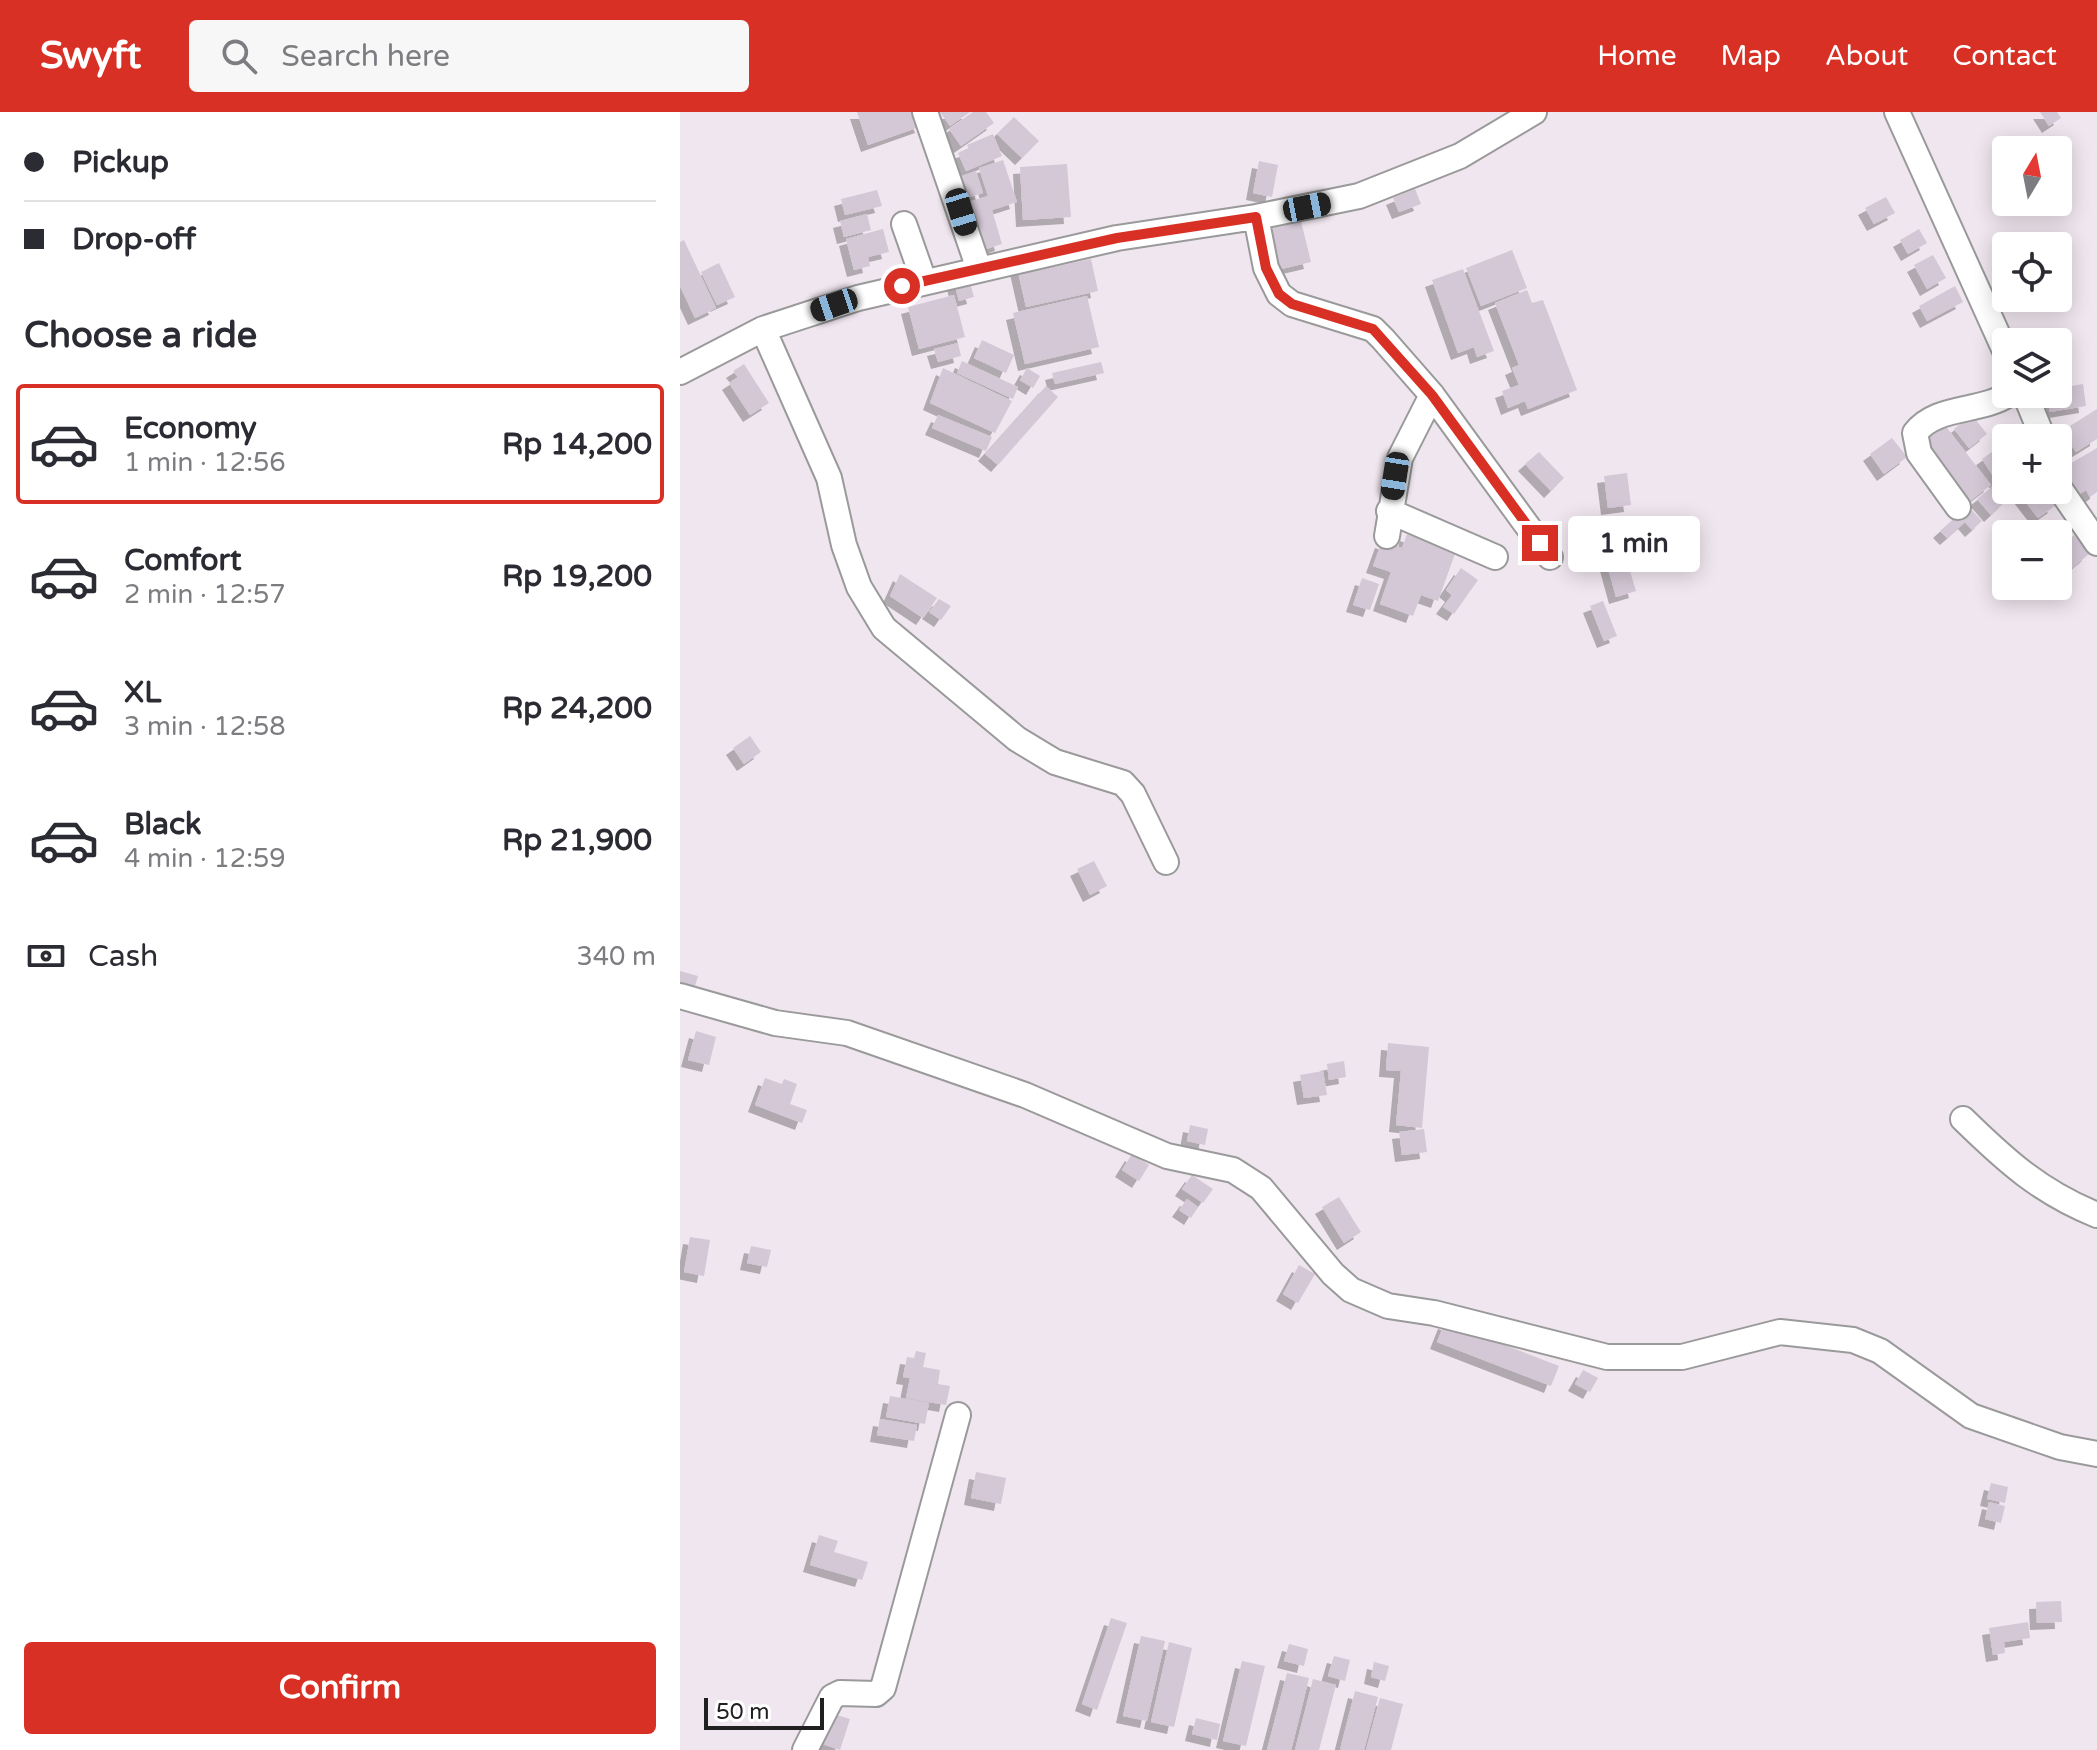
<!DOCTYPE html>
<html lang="en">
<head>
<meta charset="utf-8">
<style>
  body { margin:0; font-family:"Varela Round",sans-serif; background:#f7f7f7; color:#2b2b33; height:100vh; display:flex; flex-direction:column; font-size:30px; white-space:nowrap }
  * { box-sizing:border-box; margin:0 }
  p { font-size:26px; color:#7c7c81 }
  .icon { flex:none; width:44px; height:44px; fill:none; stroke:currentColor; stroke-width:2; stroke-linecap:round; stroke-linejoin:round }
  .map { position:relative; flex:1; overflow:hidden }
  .panel { display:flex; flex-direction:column; background:#fff; width:680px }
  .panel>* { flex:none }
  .hud { display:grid; align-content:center; height:176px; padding:0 24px; background:#fff }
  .needle { width:52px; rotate:10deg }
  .fabs { position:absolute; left:1312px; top:24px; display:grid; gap:16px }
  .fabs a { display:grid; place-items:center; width:80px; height:80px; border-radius:8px; background:#fff; box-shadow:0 4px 20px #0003; font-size:40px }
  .scale { position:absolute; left:24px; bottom:20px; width:120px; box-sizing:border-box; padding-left:8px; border:4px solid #202020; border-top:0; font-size:22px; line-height:28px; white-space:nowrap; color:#202020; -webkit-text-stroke:6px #fff; paint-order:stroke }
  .end { position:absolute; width:36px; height:36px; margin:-18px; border:10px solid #d93025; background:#fff; box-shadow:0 0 0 4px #fff }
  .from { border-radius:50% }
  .bubble { position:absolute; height:56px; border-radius:8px; background:#fff; box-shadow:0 4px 20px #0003; font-size:26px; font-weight:700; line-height:56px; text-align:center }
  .car { position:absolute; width:24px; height:48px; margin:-24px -12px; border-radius:10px; box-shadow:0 0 6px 2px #0007; background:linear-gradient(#222 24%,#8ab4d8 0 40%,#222 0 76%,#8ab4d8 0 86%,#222 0) }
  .hud b { display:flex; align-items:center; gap:28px; height:76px; font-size:30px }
  .hud b+b { border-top:2px solid #e1e1e2 }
  .hud i { width:20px; height:20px; background:#2b2b33 }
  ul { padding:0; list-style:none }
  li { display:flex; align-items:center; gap:24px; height:120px; margin:0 16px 12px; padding:0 8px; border:4px solid transparent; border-radius:8px }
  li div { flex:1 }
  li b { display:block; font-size:30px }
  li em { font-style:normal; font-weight:700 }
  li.selected { border-color:#d93025 }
  li>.icon { width:72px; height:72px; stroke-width:1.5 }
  h2 { padding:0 24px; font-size:36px; line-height:96px }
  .pay { display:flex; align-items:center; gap:20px; height:88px; padding:0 24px; font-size:30px }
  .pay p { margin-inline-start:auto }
  .button { display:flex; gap:16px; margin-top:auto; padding:16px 24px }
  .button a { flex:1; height:92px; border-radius:8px; background:#d93025; color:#fff; font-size:32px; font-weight:700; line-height:92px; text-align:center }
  header { display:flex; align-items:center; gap:48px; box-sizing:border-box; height:112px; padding:0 40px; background:#d93025; color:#fff }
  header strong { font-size:38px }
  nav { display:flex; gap:44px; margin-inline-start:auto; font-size:28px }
  .search { width:560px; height:72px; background:#f7f7f7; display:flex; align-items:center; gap:20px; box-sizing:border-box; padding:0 28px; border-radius:8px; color:#7c7c81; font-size:30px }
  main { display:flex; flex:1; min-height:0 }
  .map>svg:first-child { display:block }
</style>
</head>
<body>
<header>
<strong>Swyft</strong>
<div class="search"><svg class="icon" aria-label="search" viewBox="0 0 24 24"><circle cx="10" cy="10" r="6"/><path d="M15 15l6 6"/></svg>Search here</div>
<nav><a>Home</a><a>Map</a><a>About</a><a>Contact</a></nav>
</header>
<main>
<section class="panel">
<div class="hud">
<b><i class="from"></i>Pickup</b>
<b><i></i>Drop-off</b>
</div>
<h2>Choose a ride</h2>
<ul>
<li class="selected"><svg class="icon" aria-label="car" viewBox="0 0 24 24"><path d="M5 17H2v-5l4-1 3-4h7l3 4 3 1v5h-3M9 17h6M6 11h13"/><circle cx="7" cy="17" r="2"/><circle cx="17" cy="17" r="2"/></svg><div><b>Economy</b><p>1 min · 12:56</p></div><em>Rp 14,200</em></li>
<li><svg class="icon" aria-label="car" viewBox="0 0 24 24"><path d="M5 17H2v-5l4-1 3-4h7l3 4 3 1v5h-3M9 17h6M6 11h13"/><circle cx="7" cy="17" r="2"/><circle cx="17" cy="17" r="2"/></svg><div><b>Comfort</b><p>2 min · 12:57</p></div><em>Rp 19,200</em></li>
<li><svg class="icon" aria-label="car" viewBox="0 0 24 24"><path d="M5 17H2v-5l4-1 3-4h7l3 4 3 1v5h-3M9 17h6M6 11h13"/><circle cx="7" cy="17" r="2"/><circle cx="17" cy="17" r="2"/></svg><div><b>XL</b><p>3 min · 12:58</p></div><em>Rp 24,200</em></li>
<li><svg class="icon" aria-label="car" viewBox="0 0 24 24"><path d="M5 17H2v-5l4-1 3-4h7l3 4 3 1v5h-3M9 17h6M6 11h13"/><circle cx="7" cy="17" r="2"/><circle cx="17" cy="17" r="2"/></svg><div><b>Black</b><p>4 min · 12:59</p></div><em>Rp 21,900</em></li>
</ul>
<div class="pay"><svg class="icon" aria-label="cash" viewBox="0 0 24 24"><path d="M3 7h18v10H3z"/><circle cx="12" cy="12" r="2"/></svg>Cash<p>340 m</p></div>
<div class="button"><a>Confirm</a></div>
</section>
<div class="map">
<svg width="1417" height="1638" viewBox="0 0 1417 1638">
  <defs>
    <filter id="shadow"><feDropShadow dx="-7" dy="7" stdDeviation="0" flood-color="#0004"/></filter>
  </defs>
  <rect width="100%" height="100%" fill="#f0e6ef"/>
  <!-- building -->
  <path fill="#d4c7d6" filter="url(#shadow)" d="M177 0H237L242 14 188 33Z
    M260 0H290L270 14Z
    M293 0H306L314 11 281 34 269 17Z
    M1360 0H1377L1381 6 1369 14Z
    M334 5 359 29 342 46 317 22Z
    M313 22 322 44 286 59 278 41 289 37 287 33Z
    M323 48 337 90 312 98 322 132 300 139 285 91 308 84 299 56Z
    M579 49 598 53 592 85 573 81Z
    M387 52 391 105 343 108 340 55Z
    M296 59 303 81 286 86 279 65Z
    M735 77 741 92 719 100 713 86Z
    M197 78 202 94 165 103 161 87Z
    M1206 85 1215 101 1194 112 1185 96Z
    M187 102 191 118 164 125 160 109Z
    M621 109 631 150 597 158 587 117Z
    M203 117 209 140 188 145 190 154 174 158 166 127Z
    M1239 117 1247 131 1228 142 1220 128Z
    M4 128 36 196 15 206 0 174V130Z
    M832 138 847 176 801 194 786 156Z
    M371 143 374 155 411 147 418 179 346 195 336 151Z
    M1253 143 1266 166 1247 177 1234 153Z
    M39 151 55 185 37 193 21 160Z
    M783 157 814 239 797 245 794 235 778 241 752 168Z
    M289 167 294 185 279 189 274 171Z
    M1275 174 1283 190 1247 209 1239 194Z
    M847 178 852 191 863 188 897 278 848 297 845 289 828 296 822 279 839 273 832 256 839 253 815 191Z
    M274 183 285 225 239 237 228 195Z
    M407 184 419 235 345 252 333 201Z
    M302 228 334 243 326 261 294 246Z
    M278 231 281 244 258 250 254 237Z
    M282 249 338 275 333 287 277 261Z
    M421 250 424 261 375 272 372 261Z
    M64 252 89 291 70 303 49 271 58 265 53 259Z
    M263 256 332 289 315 321 250 291Z
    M347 256 360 264 353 276 340 268Z
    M1390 266 1391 274 1403 272 1406 294 1370 300 1366 282H1378V268Z
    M366 274 378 285 318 353 305 342Z
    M1417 297V327L1396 340 1382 319Z
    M258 303 312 325 306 339 252 316Z
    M1292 303 1307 322 1289 336 1274 317Z
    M1260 307 1311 373 1290 389 1239 324Z
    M1212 326 1227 345 1204 362 1190 342Z
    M1319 335 1326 342 1324 381 1302 347Z
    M1417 336V380L1410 385 1406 378 1396 384 1381 357Z
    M859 340 884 366 871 379 845 352Z
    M947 361 951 393 928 396 924 364Z
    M1313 374 1326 389 1311 403 1297 387Z
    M1348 378H1362L1375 394 1358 406 1341 384Z
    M1288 394 1302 409 1292 418 1285 410 1267 426 1260 419Z
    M918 410 927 435 907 443 901 425 912 421 909 413Z
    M727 422 776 439 758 489 741 483 733 504 700 492 711 460 693 454 702 429 722 436Z
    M1394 423 1409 442 1392 456 1378 435Z
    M946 446 956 479 936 485 927 452Z
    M781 456 798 468 774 502 763 495 772 483 766 478Z
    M220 462 257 486 243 506 210 484Z
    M682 466 699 472 690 498 673 493Z
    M259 487 271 494 261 508 249 500Z
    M923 489 937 524 924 529 910 494Z
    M70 624 81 640 64 652 53 636Z
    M414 749 427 774 410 783 397 757Z
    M0 859 18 864 13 881 0 878Z
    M16 919 36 925 29 953 8 948Z
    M708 931 749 935 742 1016 716 1013 721 959 706 958Z
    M664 949 666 965 649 968 647 952Z
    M643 959 647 983 624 986 620 963Z
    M85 966 102 972 104 967 117 972 110 992 127 998 122 1011 75 993Z
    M510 1013 528 1017 525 1033 507 1029Z
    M744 1017 747 1040 722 1043 719 1020Z
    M452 1042 469 1053 459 1069 442 1058Z
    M512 1063 533 1077 523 1091 502 1077Z
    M659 1085 681 1120 664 1131 642 1095Z
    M507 1087 518 1095 511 1106 499 1098Z
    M10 1125 30 1128 24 1164 4 1160Z
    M71 1134 91 1138 87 1155 67 1151Z
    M619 1153 635 1162 618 1191 603 1182Z
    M765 1210 879 1254 871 1274 757 1230Z
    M236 1239 246 1241 243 1255 260 1258 258 1272 270 1274 266 1293 226 1286 230 1266 223 1265 227 1245 234 1246Z
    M903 1258 918 1266 910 1280 895 1272Z
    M210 1284 249 1291 245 1312 206 1305Z
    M200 1307 237 1313 234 1329 197 1323Z
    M296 1360 326 1366 321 1392 291 1386Z
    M1311 1371 1328 1375 1325 1391 1307 1387Z
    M1309 1390 1325 1394 1321 1411 1305 1407Z
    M139 1423 158 1429 154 1440 188 1450 182 1468 130 1453Z
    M1381 1489 1382 1510 1357 1511 1356 1490Z
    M431 1506 447 1511 417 1598 402 1592Z
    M1348 1510 1350 1526 1324 1530 1325 1541 1313 1543 1309 1516Z
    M461 1524 485 1529 467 1609 443 1604Z
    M489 1530 512 1536 494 1615 471 1610Z
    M609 1532 628 1537 624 1554 604 1549Z
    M654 1544 670 1548 665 1569 648 1564Z
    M562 1549 585 1554 566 1634 543 1629Z
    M694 1550 709 1554 705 1569 691 1565Z
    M607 1561 629 1566 613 1631 611 1638H587Z
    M633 1567 656 1573 639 1638H615Z
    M675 1579 698 1585 694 1600 684 1638H660Z
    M700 1586 723 1592 711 1638H686Z
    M150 1601 170 1607 160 1638 140 1631Z
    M516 1606 540 1612 537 1628 512 1622Z"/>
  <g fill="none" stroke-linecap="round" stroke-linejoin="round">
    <defs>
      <path id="minor" d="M245 0 299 157
        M1217 0 1326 241
        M576 105 586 156 599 182 612 192 693 217 703 227 752 283 870 445
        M224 112 244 169
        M83 217 149 366 164 433 179 475 204 516 337 627 375 650 443 671 453 682 486 750
        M0 260 83 217 178 186 437 126 576 105 679 84 780 44 854 0
        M1345 282 1363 326
        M1378 374 1417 431
        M1278 395 1239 341 1235 321C1256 293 1300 301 1329 282
        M709 399 815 445
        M707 424 720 346 752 283
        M0 884 95 911 167 921 345 983 487 1044 553 1058 581 1076 653 1162 671 1178 708 1194 754 1201 927 1245H1002L1100 1220 1173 1228 1200 1239 1291 1304 1380 1335 1417 1342
        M1283 1007C1326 1049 1360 1080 1417 1103
        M125 1638 152 1585 160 1581 196 1582 203 1576 278 1303"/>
    </defs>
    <!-- minor casing -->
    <use href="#minor" stroke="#9a9a9a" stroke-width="28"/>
    <!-- minor -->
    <use href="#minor" stroke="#fff" stroke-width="24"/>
  </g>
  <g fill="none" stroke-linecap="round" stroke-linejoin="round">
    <!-- route -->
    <path stroke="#d93025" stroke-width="10" d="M222 174 437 126 576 105 586 156 599 182 612 192 693 217 752 283 860 431"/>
  </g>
</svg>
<div class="fabs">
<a><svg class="needle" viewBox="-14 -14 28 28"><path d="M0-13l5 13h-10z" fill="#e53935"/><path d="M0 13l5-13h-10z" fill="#7c7c81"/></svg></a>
<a><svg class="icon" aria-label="locate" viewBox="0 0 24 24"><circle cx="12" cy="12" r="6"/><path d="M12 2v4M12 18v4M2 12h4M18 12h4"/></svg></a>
<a><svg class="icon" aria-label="layers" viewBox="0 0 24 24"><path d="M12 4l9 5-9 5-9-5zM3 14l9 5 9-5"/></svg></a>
<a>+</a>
<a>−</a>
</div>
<div class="scale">50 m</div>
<i class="end from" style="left:222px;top:174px"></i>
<i class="end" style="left:860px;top:431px"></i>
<div class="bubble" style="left:888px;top:404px;width:132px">1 min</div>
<i class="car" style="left:627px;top:95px;rotate:79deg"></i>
<i class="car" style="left:281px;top:100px;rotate:163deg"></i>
<i class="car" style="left:154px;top:193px;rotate:251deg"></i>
<i class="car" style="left:715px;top:364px;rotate:189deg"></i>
</div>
</main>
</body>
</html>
